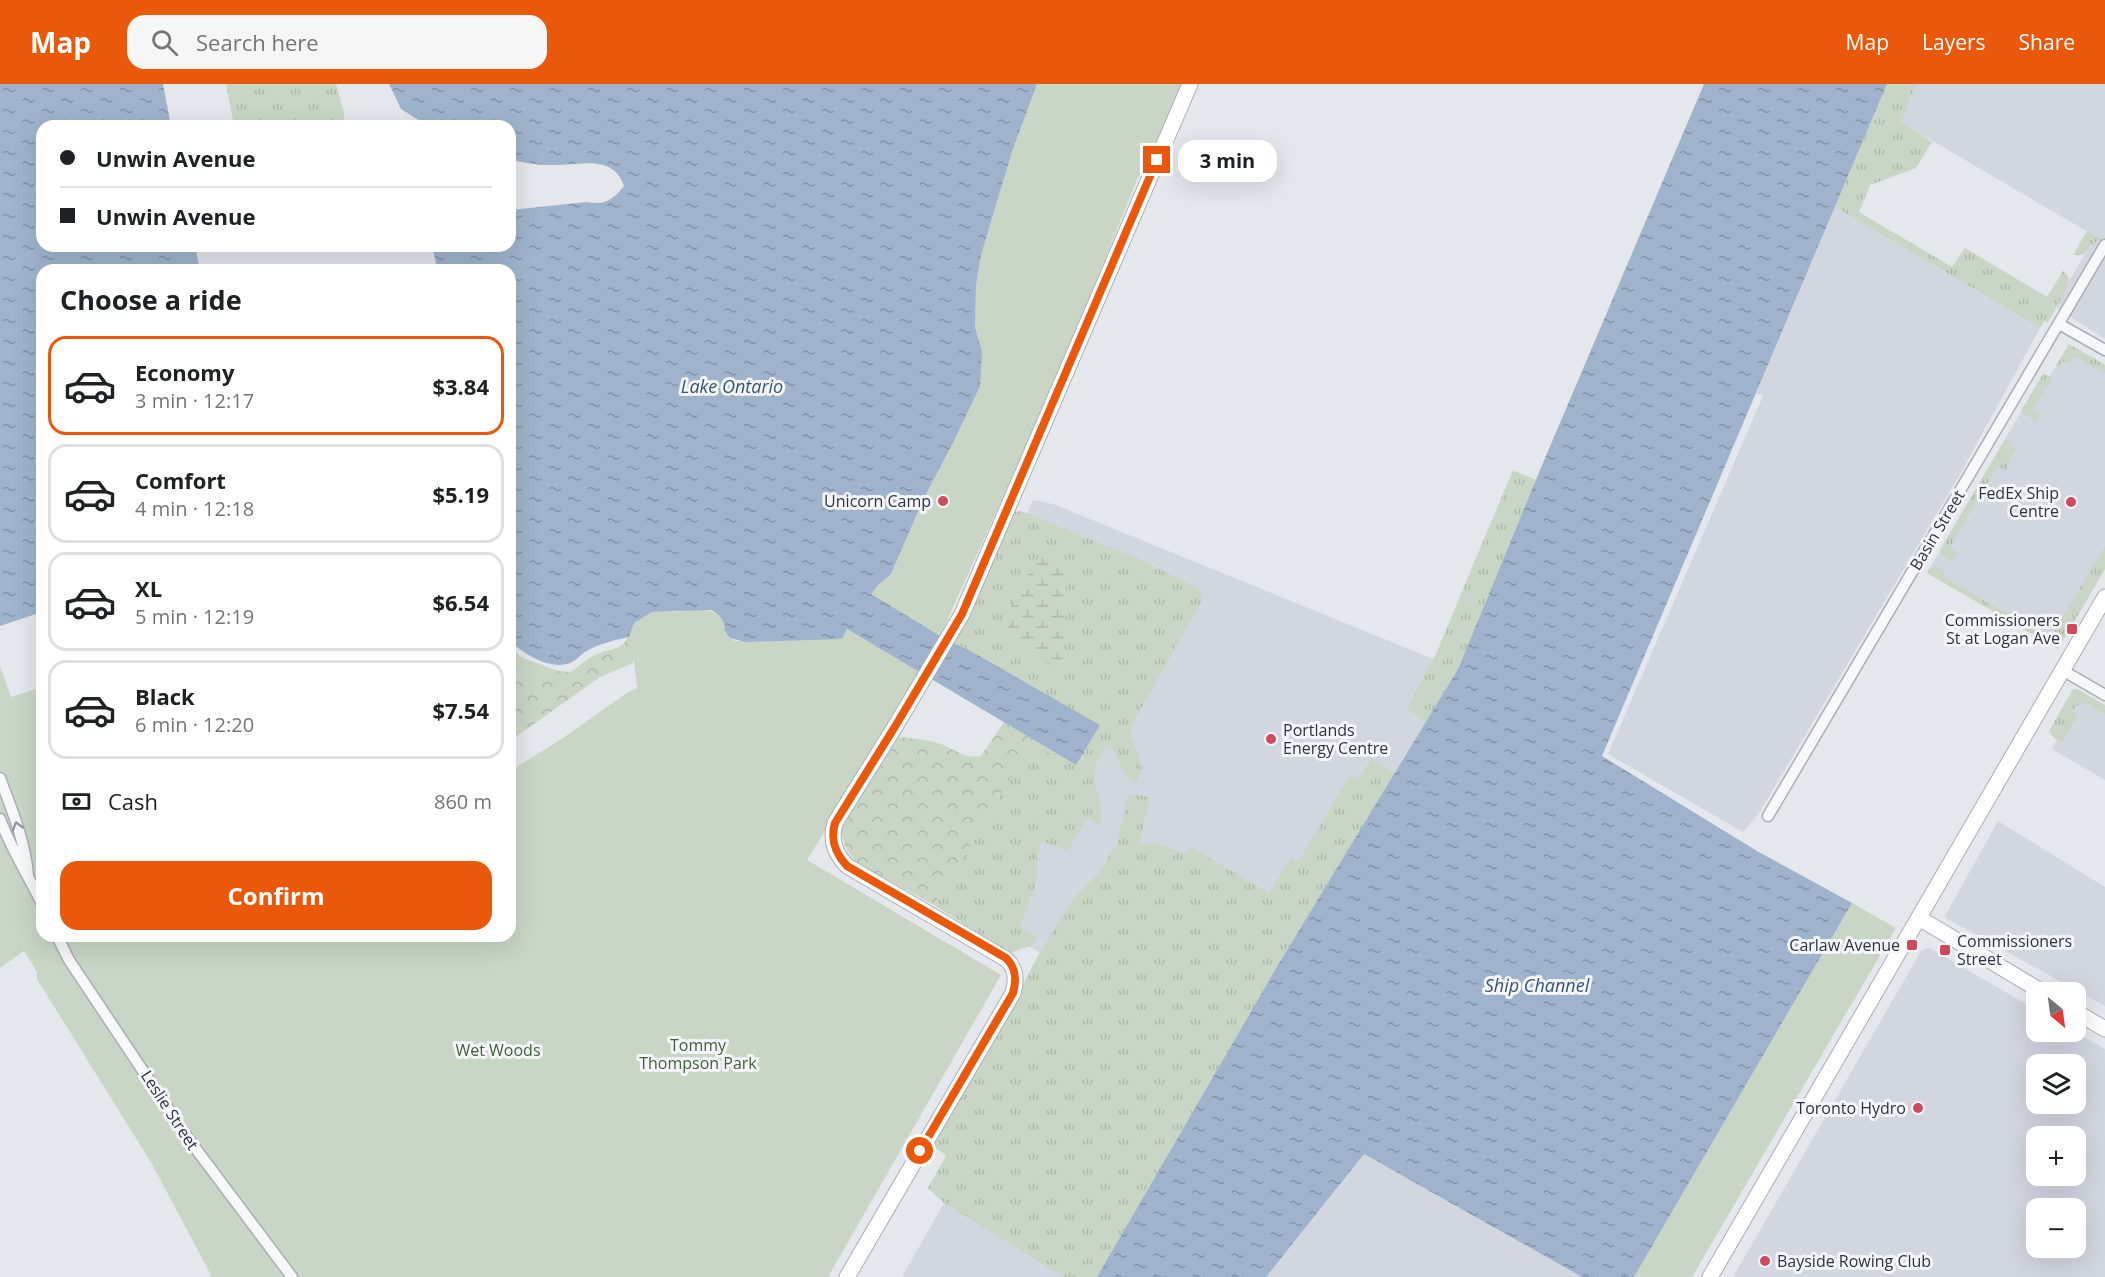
<!DOCTYPE html>
<html lang="en">
<head>
<meta charset="utf-8">
<style>
  body { margin:0; font-family:"Open Sans",sans-serif; background:#f6f6f6; color:#202124; height:100vh; display:flex; flex-direction:column; font-size:22px; white-space:nowrap }
  * { box-sizing:border-box; margin:0 }
  p { font-size:20px; color:#757577 }
  .icon { flex:none; width:33px; height:33px; fill:none; stroke:currentColor; stroke-width:2; stroke-linecap:round; stroke-linejoin:round }
  .map { position:relative; flex:1; overflow:hidden }
  .details { position:absolute; left:36px; top:180px; width:480px; height:678px; display:flex; flex-direction:column; background:#fff; border-radius:18px; box-shadow:0 6px 24px #0002 }
  .details>* { flex:none }
  .hud { position:absolute; left:36px; top:36px; width:480px; height:132px; border-radius:18px; box-shadow:0 6px 24px #0002; display:grid; align-content:center; height:132px; padding:0 24px; background:#fff }
  .needle { width:39px; rotate:151deg }
  .buttons { position:absolute; left:2026px; top:898px; display:grid; gap:12px }
  .buttons a { display:grid; place-items:center; width:60px; height:60px; border-radius:12px; background:#fff; box-shadow:0 6px 24px #0002; font-size:30px }
  .end { position:absolute; width:27px; height:27px; margin:-14px; border:8px solid #ea580c; background:#fff; box-shadow:0 0 0 3px #fff }
  .from { border-radius:50% }
  .bubble { position:absolute; height:42px; border-radius:18px; background:#fff; box-shadow:0 6px 24px #0002; font-size:20px; font-weight:700; line-height:42px; text-align:center }
  .hud b { display:flex; align-items:center; gap:21px; height:57px; font-size:22px }
  .hud b+b { border-top:2px solid #e0e0e0 }
  .hud i { width:15px; height:15px; background:#202124 }
  ul { padding:0; list-style:none }
  li { display:flex; align-items:center; gap:18px; height:99px; margin:0 12px 9px; padding:0 12px; border:3px solid #e0e0e0; border-radius:18px }
  li div { flex:1 }
  li b { display:block; font-size:22px }
  li em { font-style:normal; font-weight:700 }
  li.current { border-color:#ea580c }
  li>.icon { width:54px; height:54px; stroke-width:1.5 }
  h2 { padding:0 24px; font-size:27px; line-height:72px }
  .pay { display:flex; align-items:center; gap:15px; height:66px; padding:0 24px; font-size:22px }
  .pay p { margin-inline-start:auto }
  .action { display:flex; gap:12px; margin-top:auto; padding:12px 24px }
  .action a { flex:1; height:69px; border-radius:18px; background:#ea580c; color:#fff; font-size:24px; font-weight:700; line-height:69px; text-align:center }
  header { display:flex; align-items:center; gap:36px; box-sizing:border-box; height:84px; padding:0 30px; background:#ea580c; color:#fff }
  header strong { font-size:28px }
  nav { display:flex; gap:33px; margin-inline-start:auto; font-size:21px }
  .search { width:420px; height:54px; background:#f6f6f6; display:flex; align-items:center; gap:15px; box-sizing:border-box; padding:0 21px; border-radius:18px; color:#757577; font-size:22px }
  .map>svg:first-child { display:block }
</style>
</head>
<body>
<header>
<strong>Map</strong>
<div class="search"><svg class="icon" aria-label="search" viewBox="0 0 24 24"><circle cx="10" cy="10" r="6"/><path d="M15 15l6 6"/></svg>Search here</div>
<nav><a>Map</a><a>Layers</a><a>Share</a></nav>
</header>
<div class="map">
<svg width="2105" height="1193" viewBox="0 0 2105 1193">
  <defs>
    <pattern id="grass-tufts" width="24" height="20" patternUnits="userSpaceOnUse" patternTransform="scale(1.5)"><rect width="24" height="20" fill="#c9d6c5"/><path d="M3 7l-1-3M5 7V3M7 7l1-3M15 17l-1-3M17 17v-4M19 17l1-3" fill="none" stroke="#adb8ab"/></pattern>
    <pattern id="forest-crowns" width="20" height="18" patternUnits="userSpaceOnUse" patternTransform="scale(1.5)"><rect width="20" height="18" fill="#c9d6c5"/><path d="M2 6a3 3 0 1 1 6 0M12 15a3 3 0 1 1 6 0" fill="none" stroke="#adb8ab"/></pattern>
    <pattern id="wetland-marsh" width="20" height="14" patternUnits="userSpaceOnUse" patternTransform="scale(1.5)"><rect width="20" height="14" fill="#c9d6c5"/><path d="M1 5h8M5 5V1M11 12h8M15 12V8" fill="none" stroke="#adb8ab"/></pattern>
    <pattern id="water-ripples" width="26" height="14" patternUnits="userSpaceOnUse" patternTransform="scale(1.5)"><rect width="26" height="14" fill="#9fb4cc"/><path d="M2 4q2-2 4 0t4 0M15 11q2-2 4 0t4 0" fill="none" stroke="#8293a7"/></pattern>
  </defs>
  <rect width="100%" height="100%" fill="#e4e7ec"/>
  <!-- built -->
  <path fill="#d2d6de" fill-rule="evenodd" d="M1916 0H2105V255L2057 224 2059 215 2086 168 2091 161 2100 157 2095 152 1900 38Z
    M1835 123 2040 244 1959 392 1759 729 1743 748 1608 670 1763 312 1756 309Z
    M2069 260 2105 281V485L2058 565 1927 489 2043 290 2050 292Z
    M1033 416 1053 420 1458 585 1278 881 1097 1193H902L944 1119 928 1104 1058 880 942 808 1031 659 1053 671 1055 669 1076 681 1100 641 969 566Z
    M2081 620H2087L2105 631V696L2052 665 2057 656 2062 659 2078 632 2072 629 2077 621Z
    M1998 737 2105 803V922L1946 834 1945 832Z
    M1929 864 2037 926V948H2075L2105 965V1193H1733L1921 867ZM2037 981H2076V1020H2037ZM2037 1053H2076V1092H2037ZM2037 1125H2076V1164H2037Z
    M1364 1070 1582 1193H1266Z"/>
  <!-- grass -->
  <path fill="url(#grass-tufts)" fill-rule="evenodd" d="M226 0H336L344 28V35C327 47 257 42 234 42Z
    M1887 0H1916L1901 38 1932 58 1916 84 1870 101 1859 128 1952 183 1965 164 2047 213 2063 187C2066 190 2068 191 2069 195 2069 200 2052 232 2048 238L2044 237 2040 244 1835 123Z
    M2087 147 2102 155 2091 161 2083 171H2073Z
    M2069 260 2105 281V290L2074 272 2069 280 2063 277 2059 283 2056 282Z
    M2043 290 2052 294 2033 327 2040 331 2036 338 2021 327Z
    M2007 356 2010 357 2008 361 2016 365 2008 378 2010 380 2006 386 1997 383 1950 463 1958 469 1951 477 1943 472 1940 466 2004 357Z
    M1513 386 1536 396 1458 585 1426 638 1407 625 1435 572Z
    M1021 427 1132 472 1198 504 1202 511 1201 518 1134 637 1129 650 1137 667 1142 685 1136 699 1127 695 1114 666 1106 661C1103 669 1095 680 1094 688 1093 703 1106 722 1100 741L1087 734 1068 767 1042 757 1037 772 1036 800 1020 843 1038 853 1030 862 1010 869 934 821 1031 659 1053 671 1055 669 1076 681 1099 641 950 558 1011 429ZM1034 481 1056 582 1025 567 1006 542 1015 514Z
    M2105 462V485L2058 565 1927 489 1930 484 1938 483 1946 488 1944 493 2050 555Z
    M510 562 521 573 558 587 522 591 510 600Z
    M2073 605H2077L2105 621V631L2087 620 2077 621 2072 628 2078 632 2062 659 2054 654 2049 647Z
    M1371 675 1395 690 1278 881 1097 1193H1064L944 1119 928 1104 946 1072 935 1063V1056L976 989 1040 868 1073 815 1098 790 1117 760 1128 711H1140L1150 714 1139 761 1153 759 1187 770 1191 763 1269 809 1291 774 1298 778 1351 690 1358 695Z"/>
  <!-- forest -->
  <path fill="url(#forest-crowns)" d="M634 539 633 579 600 593 510 657V600L522 591 558 587 571 588C578 583 584 577 591 573 616 560 623 572 634 539Z
    M1005 637 1055 669 1053 671 1031 659 934 821 856 779 845 762 840 745 899 653C913 654 928 656 941 660 955 666 965 675 981 672Z"/>
  <!-- wetland -->
  <path fill="url(#wetland-marsh)" d="M1042 474C1056 475 1060 479 1066 492L1064 573 1056 582C1012 564 993 551 1020 504 1027 493 1032 482 1042 474Z"/>
  <!-- park -->
  <path fill="#c9d6c5" d="M1037 0H1184L1167 41 1151 65 1136 98 1047 320 1025 364 940 552 870 511 878 501 891 490 924 414 954 357 982 267 975 243 976 202 981 171 1012 68Z
    M697 525C711 526 716 527 725 539 727 548 725 551 735 557L847 545 922 589 807 776 1001 891 828 1193H212L152 1080 37 895V888L24 867 0 884V582L11 613 42 603V852H510V687L560 656 627 609 637 604 631 554 634 539 652 528H680Z
    M1852 819 1896 844 1692 1193H1634Z"/>
  <!-- water -->
  <path fill="url(#water-ripples)" d="M0 0H163L171 42H42V162H195L200 186H42V528L0 542Z
    M389 0H1037L1012 68 981 171 976 202 975 243 982 267 980 302 954 357 924 414 891 490 878 501 871 510 950 558 969 566 1100 641 1076 681 847 545 842 555 745 558 730 554 724 546 725 543C724 536 718 529 711 526L652 528 634 539 629 553C615 556 597 560 585 568 580 571 576 577 570 579 550 587 523 569 510 557V186H435L436 179 432 162H510V126L587 118C604 122 614 115 624 102 613 69 579 82 553 81 539 81 523 79 510 75V42H428L401 25Z
    M1704 0H1887L1602 672 1757 767 1852 819 1634 1193H1582L1364 1070 1266 1193H1097L1278 881 1458 585 1540 386Z"/>
  <g fill="none" stroke-linecap="round" stroke-linejoin="round">
    <defs>
      <path id="street" d="M2059 240 2105 266
        M2062 586 2105 611
        M0 694C12 726 25 757 28 791
        M1768 732 2105 161
        M0 735C11 765 28 791 42 820
        M57 852 69 876 187 1053 292 1193"/>
      <path id="secondary" d="M1919 834 2044 909
        M2076 928 2105 945
        M847 1193 1013 909C1017 895 1016 884 1006 875L847 782C835 769 830 757 835 739L896 641 962 530 1190 0
        M1710 1193 2105 513"/>
    </defs>
    <!-- street casing -->
    <use href="#street" stroke="#a9aeb7" stroke-width="13"/>
    <!-- secondary casing -->
    <use href="#secondary" stroke="#a9aeb7" stroke-width="17"/>
    <!-- street -->
    <use href="#street" stroke="#f7f8fa" stroke-width="10"/>
    <!-- secondary -->
    <use href="#secondary" stroke="#fff" stroke-width="15"/>
  </g>
  <!-- one-way arrows -->
  <defs><path id="oneway-chevron" d="M-2-3.5L2.5 0L-2 3.5" fill="none" stroke-width="1.6" stroke-linecap="round" stroke-linejoin="round" transform="scale(1.5)"/></defs>
  <use stroke="#9196a0" href="#oneway-chevron" transform="translate(17 742) rotate(-106)"/>
  <g fill="none" stroke-linecap="round" stroke-linejoin="round">
    <!-- route -->
    <path stroke="#ea580c" stroke-width="8" d="M920 1067 1013 909C1017 895 1016 884 1006 874L847 782C835 769 830 756 835 739L896 641 962 530 1157 76"/>
  </g>
  <!-- markers -->
  <g fill="#d1495b" stroke="#f4f6f9" stroke-width="2">
    <circle cx="943" cy="417" r="6"/>
    <circle cx="2071" cy="418" r="6"/>
    <rect x="2066" y="539" width="12" height="12" rx="3"/>
    <circle cx="1271" cy="655" r="6"/>
    <rect x="1906" y="855" width="12" height="12" rx="3"/>
    <rect x="1939" y="860" width="12" height="12" rx="3"/>
    <circle cx="1918" cy="1024" r="6"/>
    <circle cx="1765" cy="1177" r="6"/>
  </g>
  <g text-anchor="middle" stroke-width="6" stroke-linejoin="round" paint-order="stroke">
    <!-- poi labels -->
    <g font-size="16" fill="#2b3445" stroke="#f4f6f9" text-anchor="end">
      <text x="2059" y="415">FedEx Ship<tspan x="2059" dy="18">Centre</tspan></text>
      <text x="931" y="423">Unicorn Camp</text>
      <text x="2060" y="542">Commissioners<tspan x="2060" dy="18">St at Logan Ave</tspan></text>
      <text x="1283" y="652" text-anchor="start">Portlands<tspan x="1283" dy="18">Energy Centre</tspan></text>
      <text x="1957" y="863" text-anchor="start">Commissioners<tspan x="1957" dy="18">Street</tspan></text>
      <text x="1900" y="867">Carlaw Avenue</text>
      <text x="1906" y="1030">Toronto Hydro</text>
      <text x="1777" y="1183" text-anchor="start">Bayside Rowing Club</text>
    </g>
    <!-- street labels -->
    <g font-size="16" fill="#2b3445" stroke="#f4f6f9">
      <text transform="translate(1937 446) rotate(-59)" y="6">Basin Street</text>
      <text transform="translate(170 1026) rotate(57)" y="6">Leslie Street</text>
    </g>
    <!-- park labels -->
    <g font-size="16" fill="#3f6138" stroke="#f4f6f9">
      <text x="698" y="967">Tommy<tspan x="698" dy="18">Thompson Park</tspan></text>
      <text x="498" y="972">Wet Woods</text>
    </g>
    <!-- water labels -->
    <g font-size="18" font-style="italic" fill="#34527a" stroke="#f4f6f9">
      <text x="732" y="309">Lake Ontario</text>
      <text x="1537" y="908">Ship Channel</text>
    </g>
  </g>
</svg>
<div class="buttons">
<a><svg class="needle" viewBox="-14 -14 28 28"><path d="M0-13l5 13h-10z" fill="#e53935"/><path d="M0 13l5-13h-10z" fill="#757577"/></svg></a>
<a><svg class="icon" aria-label="layers" viewBox="0 0 24 24"><path d="M12 4l9 5-9 5-9-5zM3 14l9 5 9-5"/></svg></a>
<a>+</a>
<a>−</a>
</div>
<i class="end from" style="left:920px;top:1067px"></i>
<i class="end" style="left:1157px;top:76px"></i>
<div class="bubble" style="left:1178px;top:56px;width:99px">3 min</div>
<div class="hud">
<b><i class="from"></i>Unwin Avenue</b>
<b><i></i>Unwin Avenue</b>
</div>
<section class="details">
<h2>Choose a ride</h2>
<ul>
<li class="current"><svg class="icon" aria-label="car" viewBox="0 0 24 24"><path d="M5 17H2v-5l4-1 3-4h7l3 4 3 1v5h-3M9 17h6M6 11h13"/><circle cx="7" cy="17" r="2"/><circle cx="17" cy="17" r="2"/></svg><div><b>Economy</b><p>3 min · 12:17</p></div><em>$3.84</em></li>
<li><svg class="icon" aria-label="car" viewBox="0 0 24 24"><path d="M5 17H2v-5l4-1 3-4h7l3 4 3 1v5h-3M9 17h6M6 11h13"/><circle cx="7" cy="17" r="2"/><circle cx="17" cy="17" r="2"/></svg><div><b>Comfort</b><p>4 min · 12:18</p></div><em>$5.19</em></li>
<li><svg class="icon" aria-label="car" viewBox="0 0 24 24"><path d="M5 17H2v-5l4-1 3-4h7l3 4 3 1v5h-3M9 17h6M6 11h13"/><circle cx="7" cy="17" r="2"/><circle cx="17" cy="17" r="2"/></svg><div><b>XL</b><p>5 min · 12:19</p></div><em>$6.54</em></li>
<li><svg class="icon" aria-label="car" viewBox="0 0 24 24"><path d="M5 17H2v-5l4-1 3-4h7l3 4 3 1v5h-3M9 17h6M6 11h13"/><circle cx="7" cy="17" r="2"/><circle cx="17" cy="17" r="2"/></svg><div><b>Black</b><p>6 min · 12:20</p></div><em>$7.54</em></li>
</ul>
<div class="pay"><svg class="icon" aria-label="cash" viewBox="0 0 24 24"><path d="M3 7h18v10H3z"/><circle cx="12" cy="12" r="2"/></svg>Cash<p>860 m</p></div>
<div class="action"><a>Confirm</a></div>
</section>
</div>
</body>
</html>
